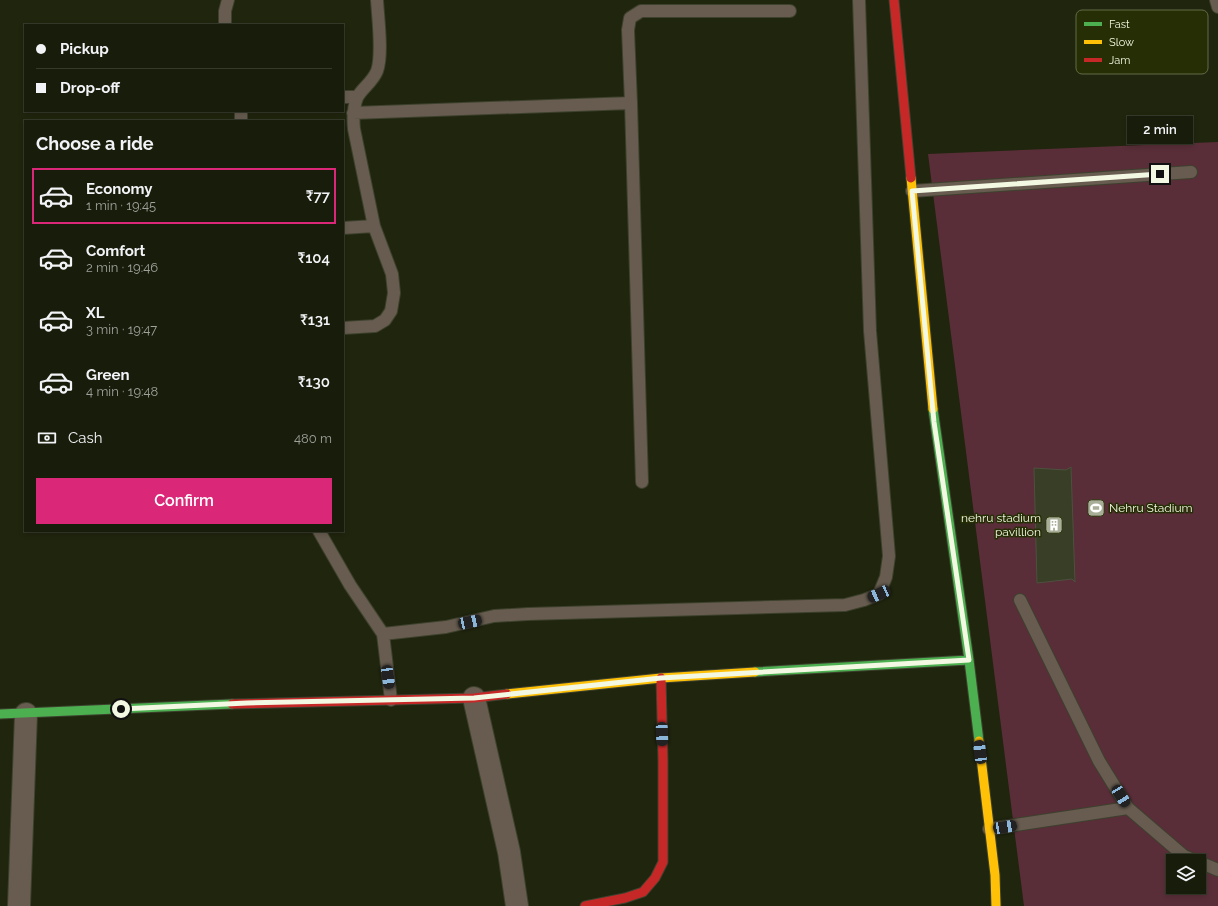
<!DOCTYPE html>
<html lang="en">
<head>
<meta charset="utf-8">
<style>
  body { margin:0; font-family:Raleway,sans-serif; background:#212513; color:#f1f3f6; height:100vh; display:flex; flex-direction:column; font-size:15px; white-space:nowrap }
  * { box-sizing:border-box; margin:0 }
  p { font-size:13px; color:#9fa19c }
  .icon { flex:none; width:22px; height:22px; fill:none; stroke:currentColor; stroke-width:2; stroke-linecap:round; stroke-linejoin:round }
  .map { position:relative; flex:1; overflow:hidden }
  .sheet { position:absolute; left:24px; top:120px; width:320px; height:412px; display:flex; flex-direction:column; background:#181c0a; border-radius:0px; box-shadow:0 2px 6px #0003,0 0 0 1px #363a2b }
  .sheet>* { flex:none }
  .hud { position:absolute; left:24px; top:24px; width:320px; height:88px; border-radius:0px; box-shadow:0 2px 6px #0003,0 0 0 1px #363a2b; display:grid; align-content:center; height:88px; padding:0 12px; background:#181c0a }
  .controls { position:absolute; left:1166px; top:854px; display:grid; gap:8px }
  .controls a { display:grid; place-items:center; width:40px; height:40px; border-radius:0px; background:#181c0a; box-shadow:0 2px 6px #0003,0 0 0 1px #363a2b; font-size:20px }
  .end { position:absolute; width:18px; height:18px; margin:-9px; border:5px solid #f2f8e1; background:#111; box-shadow:0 0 0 2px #111 }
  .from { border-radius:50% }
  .bubble { position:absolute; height:28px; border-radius:0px; background:#181c0a; box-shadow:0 2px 6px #0003,0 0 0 1px #363a2b; font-size:13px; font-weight:600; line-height:28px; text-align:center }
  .car { position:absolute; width:12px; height:24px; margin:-12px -6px; border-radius:5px; box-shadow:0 0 3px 1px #0007; background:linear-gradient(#222 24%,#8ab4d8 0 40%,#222 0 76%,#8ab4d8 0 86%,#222 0) }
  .hud b { display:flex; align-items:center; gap:14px; height:38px; font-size:15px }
  .hud b+b { border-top:1px solid #363a2b }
  .hud i { width:10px; height:10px; background:#f1f3f6 }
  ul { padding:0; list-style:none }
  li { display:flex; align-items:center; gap:12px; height:56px; margin:0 8px 6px; padding:0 4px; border:2px solid transparent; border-radius:0px }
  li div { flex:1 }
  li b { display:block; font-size:15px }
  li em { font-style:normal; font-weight:600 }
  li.selected { border-color:#db2777 }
  li>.icon { width:36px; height:36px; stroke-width:1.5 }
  h2 { padding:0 12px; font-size:18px; line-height:48px }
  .pay { display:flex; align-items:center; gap:10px; height:44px; padding:0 12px; font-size:15px }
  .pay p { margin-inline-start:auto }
  .button { display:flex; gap:8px; margin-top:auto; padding:8px 12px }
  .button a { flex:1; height:46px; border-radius:0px; background:#db2777; color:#fff; font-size:16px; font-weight:600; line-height:46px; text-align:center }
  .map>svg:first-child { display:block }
</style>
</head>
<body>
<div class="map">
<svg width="1218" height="906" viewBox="0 0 1218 906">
  <rect width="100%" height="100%" fill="#20250e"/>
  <!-- green -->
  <path fill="#592e39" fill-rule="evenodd" d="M1218 142V906H1024L928 154ZM1173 861H1199V887H1173Z"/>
  <!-- building -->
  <path fill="#393e26" stroke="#4d513e" d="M1071 467 1075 582 1072 579 1037 583 1034 468 1066 470Z"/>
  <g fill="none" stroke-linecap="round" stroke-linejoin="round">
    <defs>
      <path id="lane" d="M1216 0 1218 7
        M225 25V11L228 0
        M343 97H357
        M241 111V121
        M353 113 631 103
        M912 191 1191 172
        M343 228 374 226
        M343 328 375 326 385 320 391 311 394 293 392 274 374 226 354 129C353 119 353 108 357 98 361 89 372 83 377 71 383 55 378 18 377 0
        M642 482 631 103 628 30 630 18 641 11H790
        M319 531 350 585 383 634 446 627 494 616 528 614 845 605 864 600 879 594 886 577 889 556 870 331 859 0
        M1020 600 1099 761 1128 808 1184 856 1196 861
        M383 634 391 700
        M989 829 1128 808
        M1199 862 1218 870"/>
      <path id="street" d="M474 698 509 852 517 906
        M19 906 26 714"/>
      <path id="fast" d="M933 409 969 660 979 741
        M755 672 969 660
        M0 714 232 704"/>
      <path id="slow" d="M911 178 933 409
        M507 694 661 678 755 672
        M979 741 995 875 996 906"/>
      <path id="jam" d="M894 0 911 178
        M232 704 474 698 507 694
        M585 906 625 898 643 892 655 878 663 862V761L661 678"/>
    </defs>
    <!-- lane casing -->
    <use href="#lane" stroke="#3d412d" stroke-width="14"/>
    <!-- street casing -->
    <use href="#street" stroke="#3d412d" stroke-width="24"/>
    <!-- fast casing -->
    <use href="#fast" stroke="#3d412d" stroke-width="11"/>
    <!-- slow casing -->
    <use href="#slow" stroke="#3d412d" stroke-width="11"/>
    <!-- jam casing -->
    <use href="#jam" stroke="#3d412d" stroke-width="11"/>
    <!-- lane -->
    <use href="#lane" stroke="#675c4f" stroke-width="12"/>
    <!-- street -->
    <use href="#street" stroke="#675c4f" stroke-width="22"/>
    <!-- fast -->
    <use href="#fast" stroke="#4caf50" stroke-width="9"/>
    <!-- slow -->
    <use href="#slow" stroke="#ffc107" stroke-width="9"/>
    <!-- jam -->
    <use href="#jam" stroke="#c62828" stroke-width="9"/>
  </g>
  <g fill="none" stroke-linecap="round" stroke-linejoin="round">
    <!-- route -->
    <path stroke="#f2f8e1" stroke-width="5" d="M121 709 247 703 474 698 661 678 969 660 934 422 912 191 1160 174"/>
  </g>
  <!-- icons -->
  <defs>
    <symbol id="stadium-square" viewBox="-11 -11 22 22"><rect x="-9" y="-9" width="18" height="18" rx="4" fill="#a8ae97" stroke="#262e05"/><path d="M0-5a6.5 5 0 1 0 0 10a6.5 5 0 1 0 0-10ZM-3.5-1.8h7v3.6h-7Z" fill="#fff"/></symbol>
    <symbol id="building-square" viewBox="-11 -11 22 22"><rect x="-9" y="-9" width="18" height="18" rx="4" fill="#a8ae97" stroke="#262e05"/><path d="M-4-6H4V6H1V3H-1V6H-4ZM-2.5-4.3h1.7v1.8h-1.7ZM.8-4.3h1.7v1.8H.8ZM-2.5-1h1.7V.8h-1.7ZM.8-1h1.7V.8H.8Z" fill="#fff"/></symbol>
  </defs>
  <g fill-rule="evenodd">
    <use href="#stadium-square" x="1086" y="498" width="20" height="20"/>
    <use href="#building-square" x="1044" y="515" width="20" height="20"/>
  </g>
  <g text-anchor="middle" stroke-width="3" stroke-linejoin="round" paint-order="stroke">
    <!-- poi labels -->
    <g font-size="12" fill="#f2f8e1" stroke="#262e05" text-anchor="start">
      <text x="1109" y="512">Nehru Stadium</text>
      <text x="1041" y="522" text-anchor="end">nehru stadium<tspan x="1041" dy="14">pavillion</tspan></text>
    </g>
  </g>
  <!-- legend -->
  <rect x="1076" y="10" width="132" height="64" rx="6" fill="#262e05" stroke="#636b47" stroke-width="1"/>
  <rect x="1084" y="22" width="18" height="4" fill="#4caf50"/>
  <rect x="1084" y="40" width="18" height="4" fill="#ffc107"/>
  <rect x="1084" y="58" width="18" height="4" fill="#c62828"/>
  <g font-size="11" fill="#f2f8e1">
    <text x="1109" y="28">Fast</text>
    <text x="1109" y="46">Slow</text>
    <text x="1109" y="64">Jam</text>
  </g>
</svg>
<div class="controls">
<a><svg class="icon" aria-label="layers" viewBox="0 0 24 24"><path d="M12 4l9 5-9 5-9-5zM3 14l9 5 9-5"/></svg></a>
</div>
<i class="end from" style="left:121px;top:709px"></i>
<i class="end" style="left:1160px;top:174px"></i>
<div class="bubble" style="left:1127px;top:116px;width:66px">2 min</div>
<i class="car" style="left:879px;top:594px;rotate:246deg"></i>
<i class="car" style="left:470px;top:622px;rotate:78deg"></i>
<i class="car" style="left:388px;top:677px;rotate:172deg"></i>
<i class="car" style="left:662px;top:734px;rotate:178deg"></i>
<i class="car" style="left:980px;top:752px;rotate:353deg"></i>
<i class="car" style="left:1121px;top:796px;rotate:148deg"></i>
<i class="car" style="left:1005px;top:827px;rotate:81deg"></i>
<div class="hud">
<b><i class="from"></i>Pickup</b>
<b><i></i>Drop-off</b>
</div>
<section class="sheet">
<h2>Choose a ride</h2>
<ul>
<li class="selected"><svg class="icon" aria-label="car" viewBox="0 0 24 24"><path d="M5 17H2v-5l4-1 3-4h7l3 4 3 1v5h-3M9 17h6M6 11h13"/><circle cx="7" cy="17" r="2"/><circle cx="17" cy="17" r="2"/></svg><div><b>Economy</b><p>1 min · 19:45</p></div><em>₹77</em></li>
<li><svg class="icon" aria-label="car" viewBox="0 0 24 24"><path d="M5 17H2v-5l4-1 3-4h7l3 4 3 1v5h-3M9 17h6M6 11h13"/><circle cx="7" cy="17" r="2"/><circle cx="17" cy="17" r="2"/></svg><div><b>Comfort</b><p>2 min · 19:46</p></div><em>₹104</em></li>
<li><svg class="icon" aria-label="car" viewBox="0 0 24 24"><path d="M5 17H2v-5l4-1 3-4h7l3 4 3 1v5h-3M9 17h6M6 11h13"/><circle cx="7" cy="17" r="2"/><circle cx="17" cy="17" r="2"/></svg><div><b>XL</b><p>3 min · 19:47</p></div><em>₹131</em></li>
<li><svg class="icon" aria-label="car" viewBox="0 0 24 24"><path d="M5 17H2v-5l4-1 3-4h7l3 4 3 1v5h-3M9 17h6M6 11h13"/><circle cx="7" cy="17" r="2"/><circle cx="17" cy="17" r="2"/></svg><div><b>Green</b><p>4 min · 19:48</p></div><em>₹130</em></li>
</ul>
<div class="pay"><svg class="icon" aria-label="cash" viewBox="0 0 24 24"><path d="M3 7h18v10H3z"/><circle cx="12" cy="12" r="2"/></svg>Cash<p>480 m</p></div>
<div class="button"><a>Confirm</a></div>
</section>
</div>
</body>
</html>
